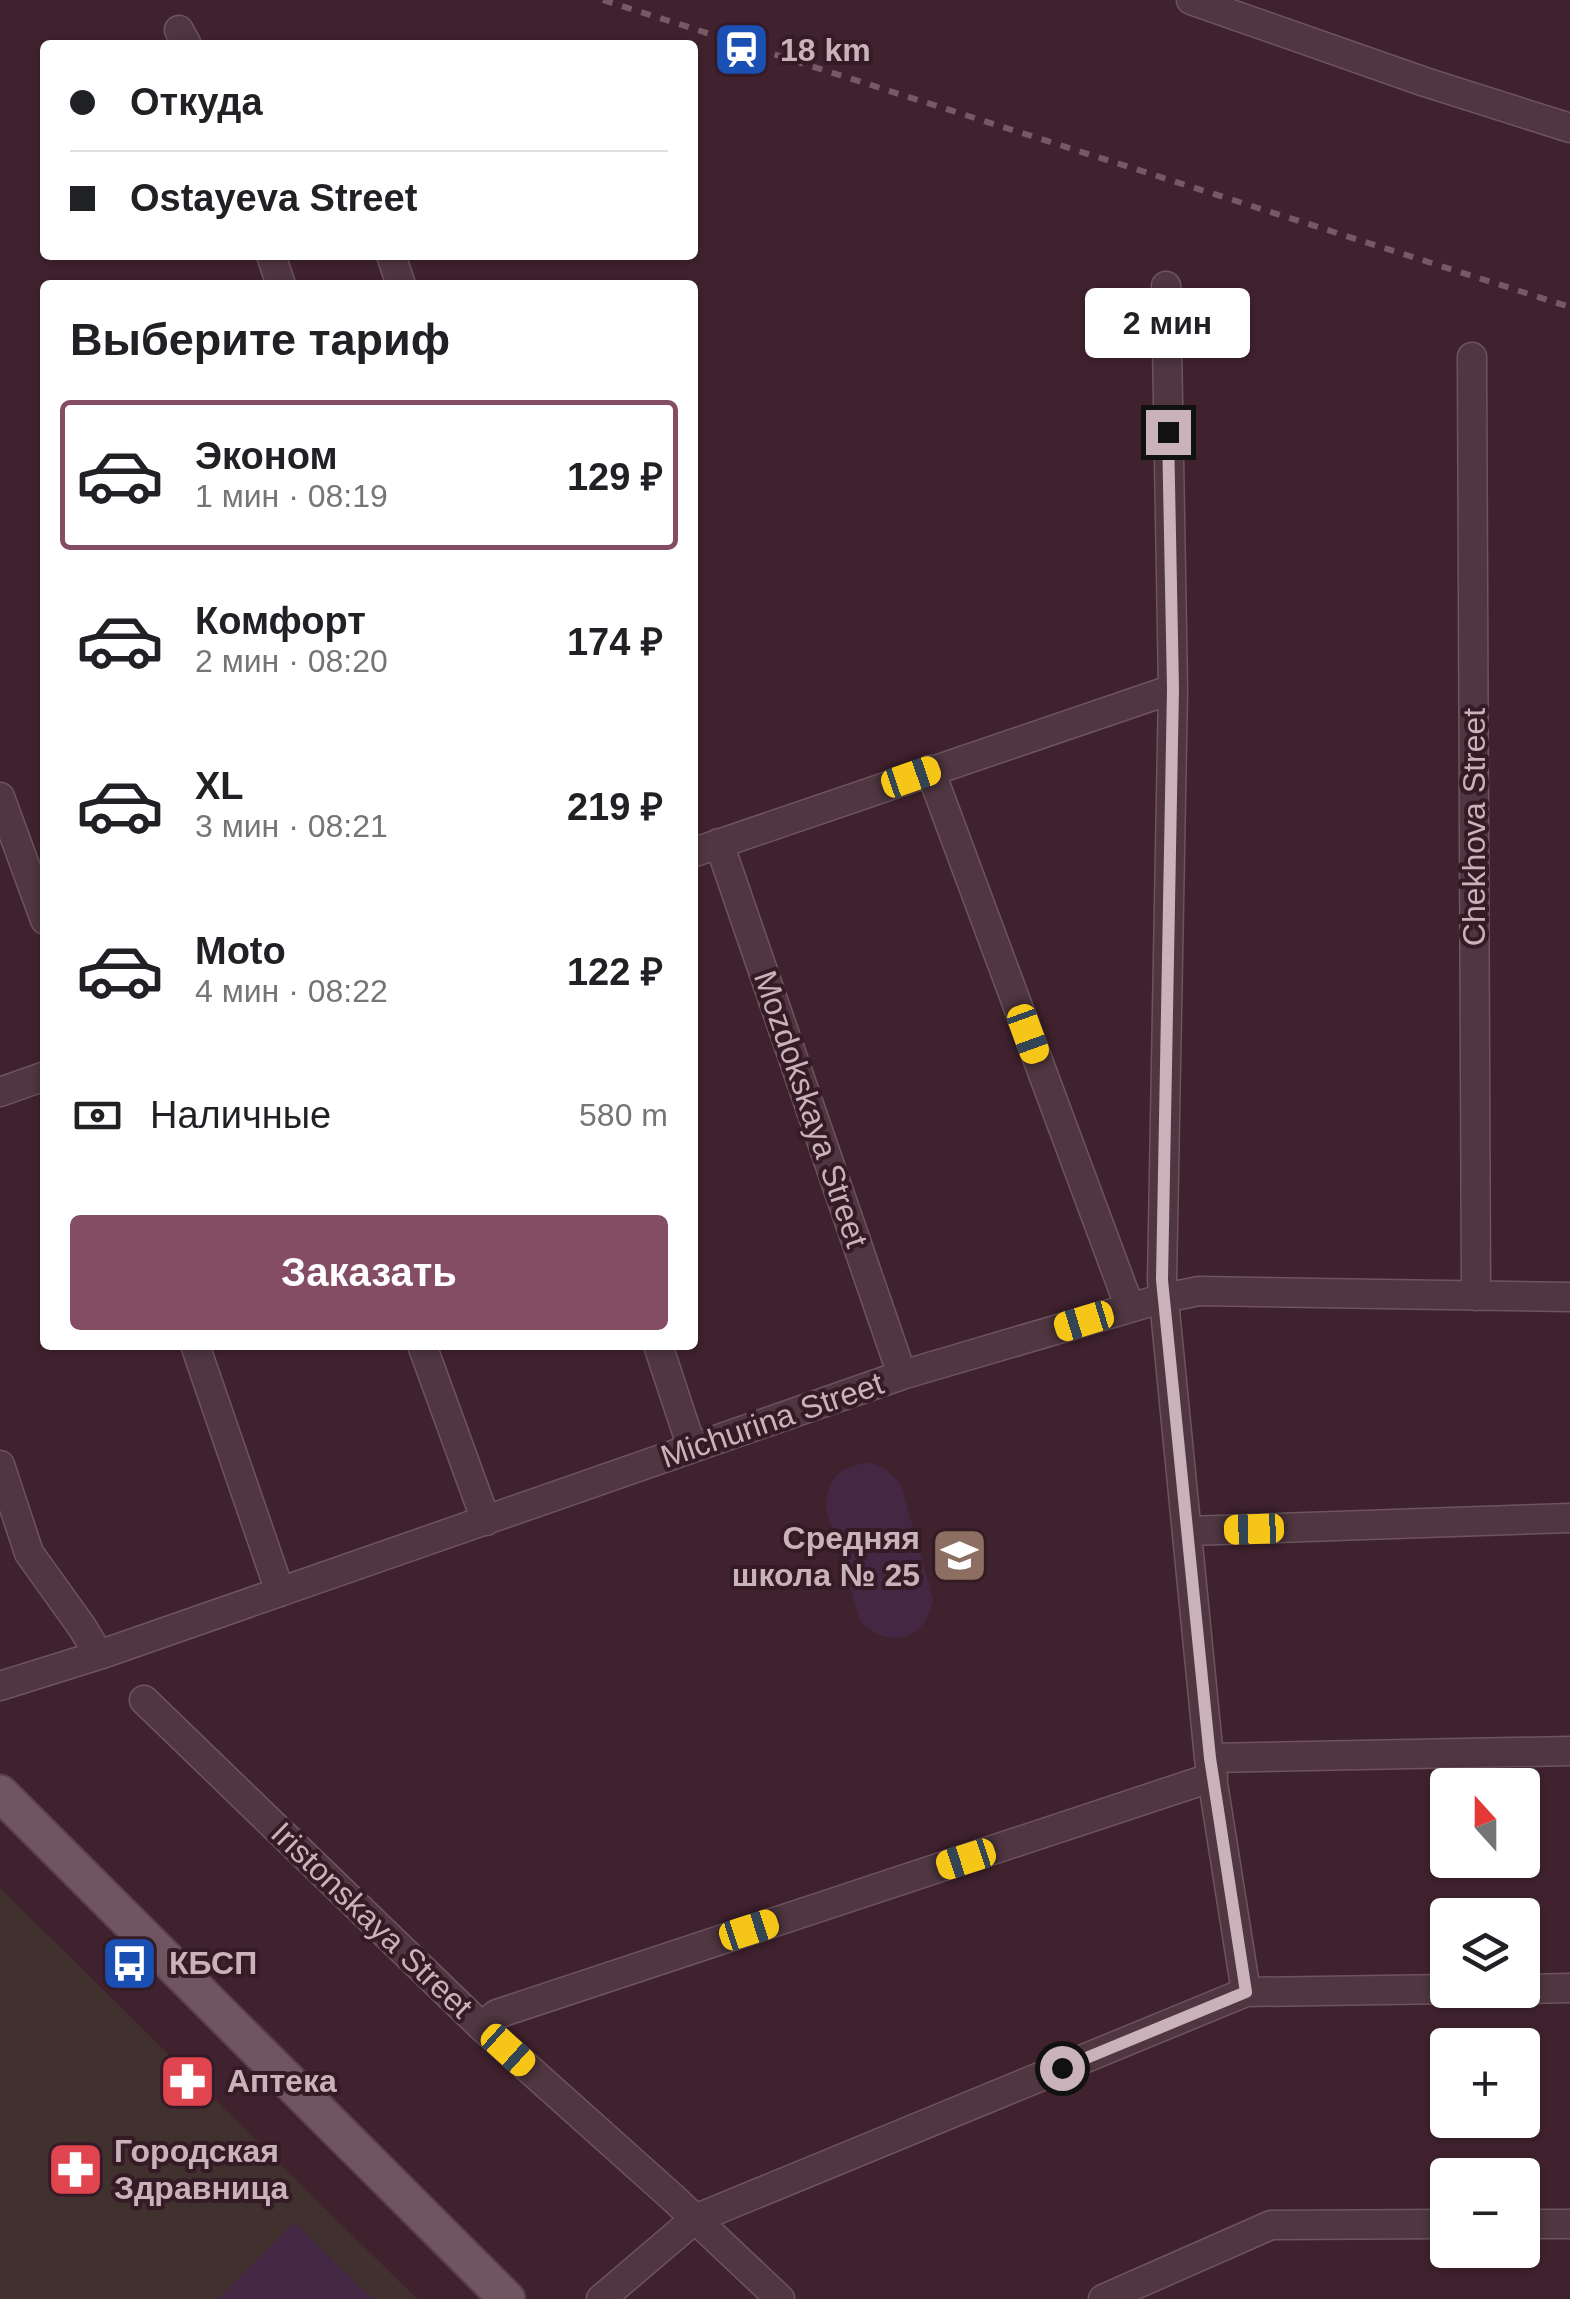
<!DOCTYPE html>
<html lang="ru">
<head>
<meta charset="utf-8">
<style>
  body { margin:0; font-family:Arial,sans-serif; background:#f2f2f2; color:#202124; height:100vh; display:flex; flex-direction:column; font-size:38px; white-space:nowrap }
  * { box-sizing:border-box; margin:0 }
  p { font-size:32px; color:#757577 }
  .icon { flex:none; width:55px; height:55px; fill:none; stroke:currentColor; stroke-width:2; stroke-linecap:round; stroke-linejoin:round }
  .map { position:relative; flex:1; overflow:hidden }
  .side { position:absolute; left:40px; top:280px; width:658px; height:1070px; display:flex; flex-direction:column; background:#fff; border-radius:10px; box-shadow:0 2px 8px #0004 }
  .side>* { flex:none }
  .top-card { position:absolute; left:40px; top:40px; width:658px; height:220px; border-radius:10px; box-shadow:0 2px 8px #0004; display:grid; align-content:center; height:220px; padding:0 30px; background:#fff }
  .needle { width:65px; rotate:339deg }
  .buttons { position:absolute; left:1430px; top:1768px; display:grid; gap:20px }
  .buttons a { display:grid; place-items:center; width:110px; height:110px; border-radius:10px; background:#fff; box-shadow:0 2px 8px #0004; font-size:50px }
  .end { position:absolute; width:45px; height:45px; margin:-22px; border:12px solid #cab2bb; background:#111; box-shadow:0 0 0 5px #111 }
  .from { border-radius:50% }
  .bubble { position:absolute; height:70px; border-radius:10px; background:#fff; box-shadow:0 2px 8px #0004; font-size:32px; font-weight:700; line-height:70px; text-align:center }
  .car { position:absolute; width:30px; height:60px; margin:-30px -15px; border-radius:12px; box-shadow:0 0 8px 2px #0007; background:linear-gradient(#f5c518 24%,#345 0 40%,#f5c518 0 76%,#345 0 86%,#f5c518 0) }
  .top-card b { display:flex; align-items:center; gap:35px; height:95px; font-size:38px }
  .top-card b+b { border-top:2px solid #e0e0e0 }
  .top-card i { width:25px; height:25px; background:#202124 }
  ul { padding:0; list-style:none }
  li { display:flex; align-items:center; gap:30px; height:150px; margin:0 20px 15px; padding:0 10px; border:5px solid transparent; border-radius:10px }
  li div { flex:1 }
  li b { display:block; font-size:38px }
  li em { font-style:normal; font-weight:700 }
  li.active { border-color:#844d63 }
  li>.icon { width:90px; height:90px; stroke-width:1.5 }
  h2 { padding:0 30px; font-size:45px; line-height:120px }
  .pay { display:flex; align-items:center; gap:25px; height:110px; padding:0 30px; font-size:38px }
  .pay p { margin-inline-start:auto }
  .cta { display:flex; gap:20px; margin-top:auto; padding:20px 30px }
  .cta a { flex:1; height:115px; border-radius:10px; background:#844d63; color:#fff; font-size:40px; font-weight:700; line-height:115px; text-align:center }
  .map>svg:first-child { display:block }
</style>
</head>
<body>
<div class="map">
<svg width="1570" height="2299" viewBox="0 0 1570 2299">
  <rect width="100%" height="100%" fill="#40222e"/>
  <!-- medical -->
  <path fill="#40312f" d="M0 1888 417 2299H0Z"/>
  <!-- green -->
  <path fill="#442843" d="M869 1463C885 1467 893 1473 902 1488L933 1600C925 1641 888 1651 860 1620L826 1509C826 1480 840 1465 869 1463Z
    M294 2222 373 2299H218Z"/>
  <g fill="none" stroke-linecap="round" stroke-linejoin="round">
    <defs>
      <path id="minor" d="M1191 0 1425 82 1570 128
        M179 30 187 45
        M271 255 281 285
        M391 255 401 285
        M1166 286 1173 689 1162 1280 1209 1758 1246 1992
        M1472 357 1476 1296
        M930 770 1130 1308
        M0 797 45 920
        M719 843 902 1375
        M692 853 1173 689
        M0 1092 45 1076
        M195 1345 280 1592
        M422 1345 486 1521
        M658 1345 692 1448
        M0 1465 29 1553 82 1627 99 1655
        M1189 1531 1570 1518
        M0 1686 99 1655 902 1375 1164 1298 1199 1291 1570 1297
        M144 1700 481 2026 672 2197 780 2299
        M1209 1758 1570 1751
        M1522 1989 1570 1988
        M481 2026 497 2014 1213 1777
        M1522 2224H1570
        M601 2299 695 2219 1246 1992 1448 1989
        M1103 2299 1271 2225 1448 2224"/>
      <path id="major" d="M0 1793 507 2299"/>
    </defs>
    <!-- minor casing -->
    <use href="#minor" stroke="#6d545e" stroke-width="31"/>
    <!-- major casing -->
    <use href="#major" stroke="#583f49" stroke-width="39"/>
    <!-- minor -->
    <use href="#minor" stroke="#4f3640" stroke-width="28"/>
    <!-- major -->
    <use href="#major" stroke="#70545f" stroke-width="35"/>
    <!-- rail -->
    <path stroke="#775864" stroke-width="6" stroke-dasharray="10 10" stroke-linecap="butt" d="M603 0 1570 307"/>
  </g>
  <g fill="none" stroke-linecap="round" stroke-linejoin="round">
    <!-- route -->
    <path stroke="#cab2bb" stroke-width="12" d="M1062 2068 1246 1992 1210 1758 1162 1280 1173 689 1168 432"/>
  </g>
  <!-- icons -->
  <defs>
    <symbol id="station-square" viewBox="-11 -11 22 22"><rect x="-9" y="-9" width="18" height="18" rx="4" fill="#1a4fb4" stroke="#341b25"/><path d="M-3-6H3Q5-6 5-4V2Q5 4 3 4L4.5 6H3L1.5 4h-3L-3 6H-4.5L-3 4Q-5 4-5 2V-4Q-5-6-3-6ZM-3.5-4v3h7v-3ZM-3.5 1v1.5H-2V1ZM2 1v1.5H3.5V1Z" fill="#fff"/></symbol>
    <symbol id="school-square" viewBox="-11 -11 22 22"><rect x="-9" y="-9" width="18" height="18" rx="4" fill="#8d6e63" stroke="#341b25"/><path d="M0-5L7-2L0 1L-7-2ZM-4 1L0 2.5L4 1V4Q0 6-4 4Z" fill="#fff"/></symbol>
    <symbol id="bus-square" viewBox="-11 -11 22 22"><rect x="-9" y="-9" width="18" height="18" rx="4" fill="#1a4fb4" stroke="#341b25"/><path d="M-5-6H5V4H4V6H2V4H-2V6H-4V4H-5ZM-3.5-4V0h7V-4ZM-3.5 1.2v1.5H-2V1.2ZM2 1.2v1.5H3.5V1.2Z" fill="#fff"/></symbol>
    <symbol id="pharmacy-square" viewBox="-11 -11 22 22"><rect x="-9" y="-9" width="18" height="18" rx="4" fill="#e0444e" stroke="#341b25"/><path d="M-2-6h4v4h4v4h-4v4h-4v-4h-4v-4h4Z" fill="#fff"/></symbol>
  </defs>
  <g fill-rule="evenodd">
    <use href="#station-square" x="710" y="18" width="63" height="63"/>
    <use href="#school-square" x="928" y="1524" width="63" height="63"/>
    <use href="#bus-square" x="98" y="1932" width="63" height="63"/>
    <use href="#pharmacy-square" x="156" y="2050" width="63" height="63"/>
    <use href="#pharmacy-square" x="44" y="2138" width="63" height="63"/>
  </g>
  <g text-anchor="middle" stroke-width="8" stroke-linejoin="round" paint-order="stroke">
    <!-- poi labels -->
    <g font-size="32" font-weight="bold" fill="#cab2bb" stroke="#341b25" text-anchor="start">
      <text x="780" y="61">18 km</text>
      <text x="920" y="1549" text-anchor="end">Средняя<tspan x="920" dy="37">школа № 25</tspan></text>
      <text x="169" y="1974">КБСП</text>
      <text x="227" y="2092">Аптека</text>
      <text x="114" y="2162">Городская<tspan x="114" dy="37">Здравница</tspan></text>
    </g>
    <!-- street labels -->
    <g font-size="32" fill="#cab2bb" stroke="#341b25">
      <text transform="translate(1474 827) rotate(-90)" y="11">Chekhova Street</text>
      <text transform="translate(811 1109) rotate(71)" y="11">Mozdokskaya Street</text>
      <text transform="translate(772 1420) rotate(-19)" y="11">Michurina Street</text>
      <text transform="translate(372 1920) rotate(44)" y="11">Iristonskaya Street</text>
    </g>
  </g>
</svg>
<div class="buttons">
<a><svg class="needle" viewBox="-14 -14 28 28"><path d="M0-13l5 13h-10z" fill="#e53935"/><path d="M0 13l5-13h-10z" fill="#757577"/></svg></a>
<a><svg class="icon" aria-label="layers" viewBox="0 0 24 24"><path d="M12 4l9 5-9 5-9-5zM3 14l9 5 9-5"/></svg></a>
<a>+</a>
<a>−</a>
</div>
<i class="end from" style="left:1062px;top:2068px"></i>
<i class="end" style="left:1168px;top:432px"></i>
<div class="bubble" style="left:1085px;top:288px;width:165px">2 мин</div>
<i class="car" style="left:911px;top:777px;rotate:71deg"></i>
<i class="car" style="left:1028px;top:1034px;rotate:160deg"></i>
<i class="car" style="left:1084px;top:1321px;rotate:253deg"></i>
<i class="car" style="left:1254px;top:1529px;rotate:268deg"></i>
<i class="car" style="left:966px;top:1859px;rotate:252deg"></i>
<i class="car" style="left:749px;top:1930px;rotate:72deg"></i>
<i class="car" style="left:508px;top:2050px;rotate:132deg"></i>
<div class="top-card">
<b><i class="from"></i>Откуда</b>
<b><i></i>Ostayeva Street</b>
</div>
<section class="side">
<h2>Выберите тариф</h2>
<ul>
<li class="active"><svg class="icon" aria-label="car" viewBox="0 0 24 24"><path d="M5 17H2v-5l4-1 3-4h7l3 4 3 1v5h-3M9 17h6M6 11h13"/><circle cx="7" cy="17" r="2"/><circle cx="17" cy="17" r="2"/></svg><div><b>Эконом</b><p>1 мин · 08:19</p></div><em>129 ₽</em></li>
<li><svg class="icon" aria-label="car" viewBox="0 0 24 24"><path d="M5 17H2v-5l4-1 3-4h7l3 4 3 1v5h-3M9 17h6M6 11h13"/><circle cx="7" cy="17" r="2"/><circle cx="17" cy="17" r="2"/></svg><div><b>Комфорт</b><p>2 мин · 08:20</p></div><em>174 ₽</em></li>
<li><svg class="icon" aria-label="car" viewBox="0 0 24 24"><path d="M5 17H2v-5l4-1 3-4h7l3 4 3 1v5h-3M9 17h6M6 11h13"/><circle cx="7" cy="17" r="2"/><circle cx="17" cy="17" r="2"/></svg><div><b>XL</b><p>3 мин · 08:21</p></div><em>219 ₽</em></li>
<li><svg class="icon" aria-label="car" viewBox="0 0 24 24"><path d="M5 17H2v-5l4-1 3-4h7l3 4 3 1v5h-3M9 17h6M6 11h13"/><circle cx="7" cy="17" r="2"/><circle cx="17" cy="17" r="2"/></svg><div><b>Moto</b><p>4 мин · 08:22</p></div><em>122 ₽</em></li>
</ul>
<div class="pay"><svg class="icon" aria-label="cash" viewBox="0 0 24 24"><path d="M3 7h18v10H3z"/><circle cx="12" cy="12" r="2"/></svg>Наличные<p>580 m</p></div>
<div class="cta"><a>Заказать</a></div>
</section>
</div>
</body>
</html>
